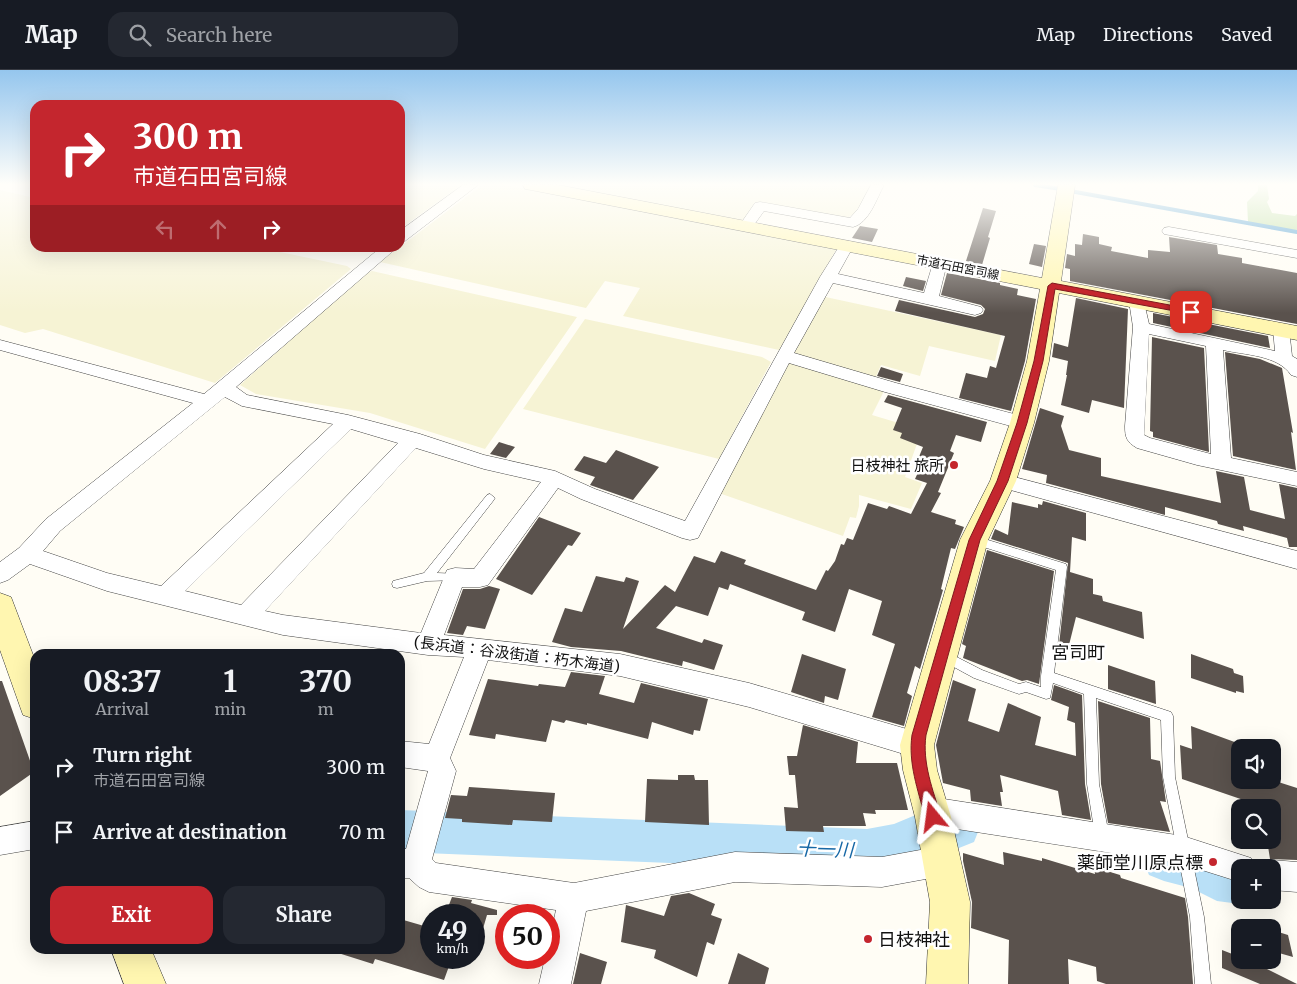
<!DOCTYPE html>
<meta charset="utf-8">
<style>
body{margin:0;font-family:Merriweather,"Noto Sans JP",serif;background:#242831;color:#f1f3f6;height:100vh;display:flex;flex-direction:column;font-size:19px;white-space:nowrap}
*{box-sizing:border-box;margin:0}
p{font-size:16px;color:#9ea1a6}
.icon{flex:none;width:28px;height:28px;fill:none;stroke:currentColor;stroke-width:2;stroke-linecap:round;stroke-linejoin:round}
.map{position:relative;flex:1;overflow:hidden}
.details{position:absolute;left:30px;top:579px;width:375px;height:305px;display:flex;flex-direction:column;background:#171b24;border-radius:15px;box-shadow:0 5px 20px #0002}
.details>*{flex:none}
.banner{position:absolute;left:30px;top:30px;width:375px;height:152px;border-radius:15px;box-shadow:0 5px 20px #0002;background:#c4262e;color:#fff;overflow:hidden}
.tools{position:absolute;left:1231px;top:669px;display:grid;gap:10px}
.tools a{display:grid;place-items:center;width:50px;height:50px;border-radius:10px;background:#171b24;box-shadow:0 5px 20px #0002;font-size:25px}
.speed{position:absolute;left:420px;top:834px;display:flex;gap:10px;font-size:25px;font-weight:700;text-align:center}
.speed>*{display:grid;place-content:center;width:65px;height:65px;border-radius:50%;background:#171b24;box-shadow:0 5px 20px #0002;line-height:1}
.speed small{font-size:12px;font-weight:400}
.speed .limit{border:8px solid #d22;background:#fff;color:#111}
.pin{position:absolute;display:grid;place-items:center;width:42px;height:42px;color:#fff;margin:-21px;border-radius:10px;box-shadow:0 2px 8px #0006}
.me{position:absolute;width:55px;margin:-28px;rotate:344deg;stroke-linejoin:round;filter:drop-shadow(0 0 4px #0008)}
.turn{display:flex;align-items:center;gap:18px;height:105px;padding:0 20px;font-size:22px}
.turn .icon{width:65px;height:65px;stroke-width:2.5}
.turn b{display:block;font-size:35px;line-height:42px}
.lanes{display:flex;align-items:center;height:48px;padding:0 20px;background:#0003;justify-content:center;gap:25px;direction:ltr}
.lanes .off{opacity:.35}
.eta{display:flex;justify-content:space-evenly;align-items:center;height:85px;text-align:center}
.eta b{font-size:30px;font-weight:700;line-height:35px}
.action{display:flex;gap:10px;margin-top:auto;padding:10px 20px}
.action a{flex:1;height:58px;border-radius:15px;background:#c4262e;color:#fff;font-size:20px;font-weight:700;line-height:58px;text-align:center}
.action a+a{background:#242831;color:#f1f3f6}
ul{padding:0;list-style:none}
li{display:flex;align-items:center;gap:15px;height:65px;padding:0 20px}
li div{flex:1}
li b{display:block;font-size:19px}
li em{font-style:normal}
header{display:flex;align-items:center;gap:30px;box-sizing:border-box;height:70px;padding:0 25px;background:#171b24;border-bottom:1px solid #363941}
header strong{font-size:24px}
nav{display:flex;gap:28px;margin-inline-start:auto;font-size:18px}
.search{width:350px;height:45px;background:#242831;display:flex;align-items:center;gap:12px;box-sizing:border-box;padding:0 18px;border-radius:15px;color:#9ea1a6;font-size:19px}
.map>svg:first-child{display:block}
.farmland{fill:#f6f3d4}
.forest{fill:#b9dc9c}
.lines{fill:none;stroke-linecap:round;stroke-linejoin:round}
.stream{stroke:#3f96cf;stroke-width:4}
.river{fill:#b9e0f7;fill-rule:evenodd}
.building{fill:#5a524d}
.lane-casing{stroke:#444;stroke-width:1}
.street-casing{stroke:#444;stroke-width:1}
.secondary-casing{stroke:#333;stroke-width:1}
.lane{fill:#fff;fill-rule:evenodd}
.street{fill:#fff;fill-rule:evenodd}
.secondary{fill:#fff6b0;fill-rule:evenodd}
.route{fill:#c4262e;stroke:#7f191e}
.poi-dot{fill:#c4262e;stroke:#fff;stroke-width:2}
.labels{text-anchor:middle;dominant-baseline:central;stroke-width:5;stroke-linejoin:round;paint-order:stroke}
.far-street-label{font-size:12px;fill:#111;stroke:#fff}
.poi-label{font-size:15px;fill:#111;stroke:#fff;text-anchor:end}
.street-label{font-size:15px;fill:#111;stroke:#fff}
.quarter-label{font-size:18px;fill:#111;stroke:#fff}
.near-poi-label{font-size:18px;fill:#111;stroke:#fff;text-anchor:end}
.near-water-label{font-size:19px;font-style:italic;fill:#1768a6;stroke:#fff}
</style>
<header>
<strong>Map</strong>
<div class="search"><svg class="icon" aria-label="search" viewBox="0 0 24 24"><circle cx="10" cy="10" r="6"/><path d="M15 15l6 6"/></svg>Search here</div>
<nav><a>Map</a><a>Directions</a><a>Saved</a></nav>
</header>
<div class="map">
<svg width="1297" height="914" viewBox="0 0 1297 914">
<rect width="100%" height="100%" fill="#fffdf5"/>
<path class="farmland" d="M400,115H461L400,159Z
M482,115H506L832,177L836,180L779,280L623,246L640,218L605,211L586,238L380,192Z
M552,115H872L859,141L845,149L756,133L745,150L739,152Z
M0,120L35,128V178H261L347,196L351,199L215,313L43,259L25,263L0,255Z
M372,201L577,247L485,379L370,343L256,324L240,315L366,203Z
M821,226L1001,265L995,291L929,276L920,306L881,295L874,311L790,283Z
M585,249L762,287L771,292L719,389L523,339Z
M784,291L885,319L872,345L922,360L905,407L922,413L911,439L859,425V436L856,448L850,447L843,466L716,422Z"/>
<path class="forest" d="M1258,115H1267L1269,129L1267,132L1272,143L1295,146L1297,144V161L1248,152L1247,132L1258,121Z"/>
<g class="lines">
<path class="stream" d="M1035,115L1061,119
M1070,121L1297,162"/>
<path class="river" d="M944,736H959L974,742L980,757L974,772L959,778L937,779L894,796L867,801L400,782V740L867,759L894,754L930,739Z
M1164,769L1200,776L1224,788L1240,790L1255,797L1240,798V830H1249L1240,834L1217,831L1191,818L1164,811L1149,805L1143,790L1149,775Z"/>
</g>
<path class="building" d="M983,138L996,141L988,167L990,168L982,195L966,191Z
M860,156L878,159L872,172L852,168Z
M1083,164L1099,167V174L1112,177L1111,181L1148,188V180L1170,182L1169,167L1217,175L1218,184L1242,188V193L1297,203V254L1070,211V199L1065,198L1067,184L1075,186V174L1082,175Z
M1034,174L1046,176L1042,197L1029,194Z
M947,203L1000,213V215L1018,219L1017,225L1036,229L1025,291L1011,341L959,328L966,303L987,308L990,296L996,298L1005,266L895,241L899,230L975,247L983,244L985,239L981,235L941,225Z
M906,207L926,211L923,221L903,216Z
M1076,228L1128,239L1124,338L1092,330L1089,343L1061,335L1067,305H1066L1068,291L1052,287L1054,273L1068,277Z
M1153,243L1268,266L1270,278L1153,253Z
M1152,267L1204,278L1209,382L1153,367V362L1150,361Z
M1225,282L1260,289L1282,298L1293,363L1291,362L1296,400L1233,386Z
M881,297L903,304L900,312L877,306Z
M888,325L987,352L981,372L956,365L950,381L954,383L938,422L941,423L931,442L956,450L955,454L964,457L955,479L951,478L941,519L943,520L920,599L915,596L907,623L912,626L904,656L872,647L895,574L872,565L882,531L849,519L835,562L802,550L805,542L730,514L728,520L719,517L708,546L676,536L656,558L702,573L704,569L723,575L714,600L683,591L682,596L621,581L571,577L552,572L565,538L582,542L596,506L624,512L626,507L639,511L623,559L665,515L675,522L694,486L715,493L721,481L746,490L744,494L816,520L826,500L828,501L835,491L841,474L844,475L847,468L853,470L868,433L887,439L889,436L911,444L927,413L915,409L921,396L916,394L923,377L900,368L902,363L893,360L902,338L884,332Z
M1040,338L1064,346L1061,356L1069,380L1101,388V406L1221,433L1216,401L1244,407L1250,440L1285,449L1279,414L1297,418V477H1289L1287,468L1243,456L1244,461L1218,454L1217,451L1165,437V445L1046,413L1047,405L1022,399Z
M499,372L515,377L506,388L490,384Z
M616,380L659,397L633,430L590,415L595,407L574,400L584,386L606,393Z
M1043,431L1086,443V471L1072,467L1070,502L1093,509V524L1102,526L1103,531L1142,542L1144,569L1076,547L1068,579L1059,575L1068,493L991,469L995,459L1008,465L1012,432L1038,438V434L1042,435Z
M539,447L581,463L572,476L568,475L532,525L496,509Z
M987,480L1054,501L1039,614L1027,610L1022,611L963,588L966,576L962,574Z
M489,516L500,519L485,559L467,556L463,565L447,563L463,519H480Z
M802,584L846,599L838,630L825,626L824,633L791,622Z
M1191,584L1233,599L1234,603L1243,606L1244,623L1236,621V623L1191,608Z
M1108,595L1155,611L1156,634L1108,619Z
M571,602L605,606L599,624L634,633L641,613L708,629L700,661L694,660L693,665L652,652L648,669L587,653V655L566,650L564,653L552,650L546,672L496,664L495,669L469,665L488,609L538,616L539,614L565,617Z
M953,610L976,619L968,651L999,662L1008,633L1041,647L1035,675L1076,686L1075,653L1067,650L1069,637L1051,630L1054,615L1082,625L1085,714L1091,750L1062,745L1058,721L1000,705L1003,722H1000L1002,736L971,731L970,720L943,713L936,675Z
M0,611H2L34,702L0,726Z
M1098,631L1150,648L1151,689L1160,691L1166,732L1160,731L1170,762L1108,753L1101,714Z
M803,655L858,672L856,693H897L908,740H875L876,744L863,743L866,756H823L824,762L786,761L784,737L798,738L795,705H789L787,686H797Z
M1191,656L1240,674V710H1272L1297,718V790L1270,789L1267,770H1272V738H1267L1182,709L1180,675L1192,679Z
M678,705H694L695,710H708L709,755L645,752L647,709L678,710Z
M469,717L555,723L552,752L513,750L512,755L462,752V749L445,748L451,725L467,726Z
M1003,782L1042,791V788L1095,804L1094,797L1120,805L1121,808L1185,828L1188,847L1193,914H1106L1097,911L1096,897L1068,889L1069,914H1008L1009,870L971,858L972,832L963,791V783L1004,795Z
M689,823L715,834L711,845L722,849L714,875L707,872L697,907L654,888L656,880L621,872L626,835L664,846L671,826Z
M452,827L472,830L471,833L497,840V845H487L477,879L474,878V845H445Z
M400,849L431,858V888H452L444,910L375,889L373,894L335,882V879H400Z
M1272,860L1288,865L1293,887L1272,881Z
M1222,880L1240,887V890H1249L1297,914H1260L1222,898Z
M580,883L607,892L601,914H573Z
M738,883L769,898L765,914H728Z"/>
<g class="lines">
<defs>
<path id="lane" d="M490,424L495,428L493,431L437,503L459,504L460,507L459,510L427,511L397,518L393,517L392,514L393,511L424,503L487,425Z
M975,466L1066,494L1067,497L1054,603L1171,642L1173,646L1175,707L1204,847L1211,914H1195L1190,847L1163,707L1161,650L1096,628L1099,714L1109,765L1107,770L1102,772L1097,770L1095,765L1087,714L1084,624L1053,613L1050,628L1046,629L1026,622L1019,624L974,608L941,590L939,586L941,582L945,581L982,600L1019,614L1026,612L1041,617V606L1056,500L971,473L970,470L971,467Z"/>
<path id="street" d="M463,115H478L405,171L400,172V161Z
M871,115H884C877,128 869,153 853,157L764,141L751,159H741L739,156L755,133L760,132L850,148L858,139Z
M1169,157L1297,180V188L1164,164L1162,161L1164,158Z
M847,171L852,172L854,175L838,204L924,223L933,193L935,190H945L947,193L939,226L981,237L983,240L981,243L975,245L833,213L794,283L896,313L1029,348L1031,353L1029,358L1022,359L885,322L789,293L698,468L690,470L682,468L581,429L558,418L488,515L480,517H462L444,565L620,584L749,613L917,662L926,666L930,675L926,684L917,688L749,637L620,606L488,590L450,688L456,701L432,789L436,793L574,813L735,782L882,787L942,776L952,781L957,791L952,801L942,806L882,817L735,812L586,841L571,914H539L545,888H549V872L556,840L429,822L419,817L409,808H400V778L406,779L428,701L400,697V671L429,674L464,587L428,585L283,565L107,521L30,494L8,510L0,513V492L19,478L46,449L193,333L0,280V270L204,324L380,178H395L393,181L236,317L247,325L348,345L420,364L484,385L555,401L595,419L685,451L820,207L842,172ZM225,327L242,336L333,354L161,516L107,503L43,481L60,461ZM351,359L398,373L241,535L185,521ZM416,378L484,399L541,412L474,499L455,498L447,500L421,563L283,545L265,541Z
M1137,226L1143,228L1149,254L1275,281L1273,259L1275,255H1287L1289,259L1292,286L1297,289V307L1291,305C1278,285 1245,285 1223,280L1231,388L1297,402V416L1197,395L1137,378C1127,372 1125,368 1125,356L1133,257L1129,231L1131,228ZM1149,264L1206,276L1211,384L1150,368L1144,365Z
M1003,404L1297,481V499L996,416L993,411L996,406Z
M931,727L1183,766L1251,788L1255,798H1240V812L1183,794L931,755L921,751L917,741L921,731Z
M35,751V779L0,785V757Z
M1272,790L1297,792V822L1272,820V798H1260L1262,795Z"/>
<path id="secondary" d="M523,115H558L1042,208L1058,115H1075L1061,211L1297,256V270L1059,223L1049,291L1034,353L1016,411L988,470L934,675L937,700L951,747L970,832L968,914H926L930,832L915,747L903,700L900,675L960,470L990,411L1010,353L1027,291L1040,219L531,120L525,119Z
M0,523L11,527L35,590V649L23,645L0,580Z
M111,879H151L166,914H124Z"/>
</defs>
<use href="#lane" class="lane-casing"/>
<use href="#street" class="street-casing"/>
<use href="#secondary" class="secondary-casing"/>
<use href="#lane" class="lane"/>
<use href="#street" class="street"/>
<use href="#secondary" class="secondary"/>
</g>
<linearGradient id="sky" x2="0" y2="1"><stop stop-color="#95c6ee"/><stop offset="0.47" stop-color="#fffefa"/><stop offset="1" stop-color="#fffefa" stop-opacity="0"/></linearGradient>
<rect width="1297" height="243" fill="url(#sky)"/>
<path class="route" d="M1052,213L1191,239L1195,242L1191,244L1055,219L1043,291L1027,353L1008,411L980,470L926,665C922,693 933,720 941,747L938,752L933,754L928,752L925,747C918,720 908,693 912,665L969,470L997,411L1017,353L1034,291L1048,216Z"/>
<g class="poi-dot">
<circle cx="954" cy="395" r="5"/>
<circle cx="1213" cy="792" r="5"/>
<circle cx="868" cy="869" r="5"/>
</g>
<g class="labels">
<g class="far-street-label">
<text transform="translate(958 197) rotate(11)">市道石田宮司線</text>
</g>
<g class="poi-label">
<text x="944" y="395">日枝神社 旅所</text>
</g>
<g class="street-label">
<text transform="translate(517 584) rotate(7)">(長浜道：谷汲街道：朽木海道)</text>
</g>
<g class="quarter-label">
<text x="1078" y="582">宮司町</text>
</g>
<g class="near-poi-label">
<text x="1203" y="792">薬師堂川原点標</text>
<text x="878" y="869" text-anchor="start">日枝神社</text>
</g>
<g class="near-water-label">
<text transform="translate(825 779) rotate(2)">十一川</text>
</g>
</g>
</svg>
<div class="tools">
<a><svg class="icon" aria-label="sound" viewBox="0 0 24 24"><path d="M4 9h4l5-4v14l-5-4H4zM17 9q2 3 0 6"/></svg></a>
<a><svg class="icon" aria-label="search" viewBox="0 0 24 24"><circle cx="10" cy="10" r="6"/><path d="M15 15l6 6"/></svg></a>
<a>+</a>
<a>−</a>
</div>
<div class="speed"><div>49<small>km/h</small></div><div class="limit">50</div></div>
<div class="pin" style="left:1191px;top:242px;background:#d93025"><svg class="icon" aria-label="arrive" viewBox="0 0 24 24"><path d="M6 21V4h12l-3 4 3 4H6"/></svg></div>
<svg class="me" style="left:933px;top:747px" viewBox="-20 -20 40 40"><path d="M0-17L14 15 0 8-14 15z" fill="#c4262e" stroke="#fff" stroke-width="4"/></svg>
<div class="banner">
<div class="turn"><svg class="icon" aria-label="right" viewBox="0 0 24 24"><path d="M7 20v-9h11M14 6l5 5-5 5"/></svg><div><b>300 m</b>市道石田宮司線</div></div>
<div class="lanes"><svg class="icon off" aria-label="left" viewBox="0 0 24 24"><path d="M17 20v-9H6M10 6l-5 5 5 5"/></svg><svg class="icon off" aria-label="ahead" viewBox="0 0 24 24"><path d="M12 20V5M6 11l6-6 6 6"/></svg><svg class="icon" aria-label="right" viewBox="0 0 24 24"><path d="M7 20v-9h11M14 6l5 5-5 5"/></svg></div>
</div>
<section class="details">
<div class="eta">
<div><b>08:37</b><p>Arrival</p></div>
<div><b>1</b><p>min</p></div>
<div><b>370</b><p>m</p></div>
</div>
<ul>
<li><svg class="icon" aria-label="right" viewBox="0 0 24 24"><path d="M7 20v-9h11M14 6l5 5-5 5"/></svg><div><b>Turn right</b><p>市道石田宮司線</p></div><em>300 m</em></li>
<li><svg class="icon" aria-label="arrive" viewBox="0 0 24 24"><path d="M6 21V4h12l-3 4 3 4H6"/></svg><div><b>Arrive at destination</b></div><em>70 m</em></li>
</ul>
<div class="action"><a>Exit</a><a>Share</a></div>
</section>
</div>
